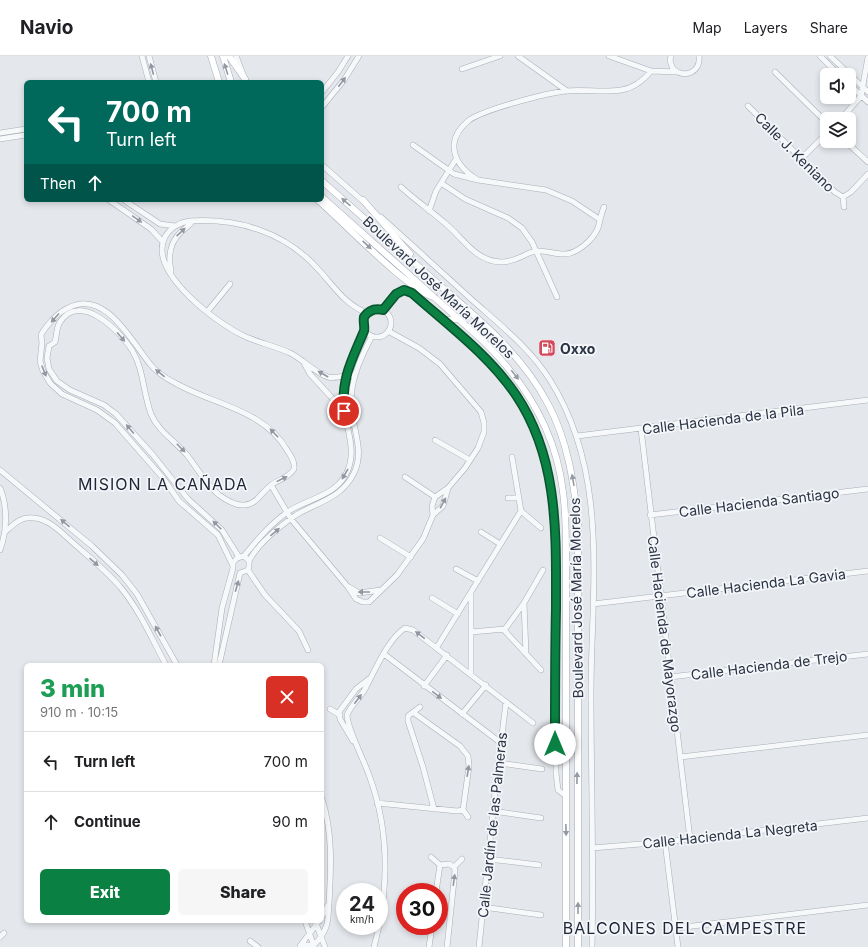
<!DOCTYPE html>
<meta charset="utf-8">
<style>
body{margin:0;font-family:Inter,sans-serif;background:#f6f6f6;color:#202124;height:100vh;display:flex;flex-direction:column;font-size:15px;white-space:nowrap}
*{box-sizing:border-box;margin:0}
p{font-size:13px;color:#757577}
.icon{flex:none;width:22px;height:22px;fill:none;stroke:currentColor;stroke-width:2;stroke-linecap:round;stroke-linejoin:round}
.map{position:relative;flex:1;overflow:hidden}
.side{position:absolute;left:24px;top:607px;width:300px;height:260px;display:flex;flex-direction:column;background:#fff;border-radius:6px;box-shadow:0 2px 6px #0003}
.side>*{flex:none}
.guide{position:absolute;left:24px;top:24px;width:300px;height:122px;border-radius:6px;box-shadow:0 2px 6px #0003;background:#00695c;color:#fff;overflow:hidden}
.buttons{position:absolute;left:820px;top:12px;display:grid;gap:8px}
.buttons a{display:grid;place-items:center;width:36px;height:36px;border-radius:6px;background:#fff;box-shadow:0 2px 6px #0003;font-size:20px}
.speed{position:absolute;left:336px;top:827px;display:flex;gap:8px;font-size:20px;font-weight:700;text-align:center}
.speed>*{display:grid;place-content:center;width:52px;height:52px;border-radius:50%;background:#fff;box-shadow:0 2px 6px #0003;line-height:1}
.speed small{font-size:10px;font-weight:400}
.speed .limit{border:6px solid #d22;background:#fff;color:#111}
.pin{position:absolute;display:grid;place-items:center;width:34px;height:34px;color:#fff;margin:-17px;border:2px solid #fff;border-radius:50%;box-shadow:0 1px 4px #0007}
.me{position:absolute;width:44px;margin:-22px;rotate:0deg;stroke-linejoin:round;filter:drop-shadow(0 0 3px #0008)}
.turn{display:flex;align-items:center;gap:14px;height:84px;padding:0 16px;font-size:18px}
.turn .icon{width:52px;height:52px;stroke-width:2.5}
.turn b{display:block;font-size:28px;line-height:34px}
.then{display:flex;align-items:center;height:38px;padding:0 16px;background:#0003;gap:8px;font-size:15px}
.round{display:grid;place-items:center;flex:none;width:42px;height:42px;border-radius:6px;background:#f6f6f6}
.headline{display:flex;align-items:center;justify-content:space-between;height:68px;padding:0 16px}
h1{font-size:24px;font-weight:800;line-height:30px;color:#1e9e55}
.primary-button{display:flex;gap:8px;margin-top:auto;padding:8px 16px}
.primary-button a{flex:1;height:46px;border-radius:6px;background:#0b8043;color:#fff;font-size:16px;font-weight:800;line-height:46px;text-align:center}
.primary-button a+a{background:#f6f6f6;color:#202124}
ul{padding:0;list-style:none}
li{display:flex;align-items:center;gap:12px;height:60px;padding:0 16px;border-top:1px solid #e0e0e0}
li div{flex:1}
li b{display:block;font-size:15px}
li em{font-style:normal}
header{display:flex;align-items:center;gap:24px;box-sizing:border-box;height:56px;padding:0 20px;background:#fff;border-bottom:1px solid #e0e0e0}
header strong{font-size:19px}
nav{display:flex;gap:22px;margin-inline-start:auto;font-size:14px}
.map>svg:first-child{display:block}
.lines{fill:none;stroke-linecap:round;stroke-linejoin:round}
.minor-casing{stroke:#a9aeb7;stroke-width:6}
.major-casing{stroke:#a3abb8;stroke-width:7}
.minor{stroke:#f7f8fa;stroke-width:5}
.major{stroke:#fff;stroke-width:6}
.oneway{fill:#9196a0}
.oneway2{fill:#959aa2}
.route-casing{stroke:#07532c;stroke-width:10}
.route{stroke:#0b8043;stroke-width:7}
.labels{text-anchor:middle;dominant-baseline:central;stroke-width:3.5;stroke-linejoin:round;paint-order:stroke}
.street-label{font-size:14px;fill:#2b3445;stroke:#f4f6f9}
.poi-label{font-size:14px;font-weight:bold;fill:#2b3445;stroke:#f4f6f9;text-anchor:start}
.quarter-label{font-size:16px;letter-spacing:1px;fill:#1d2536;stroke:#f4f6f9}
</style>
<header>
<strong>Navio</strong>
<nav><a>Map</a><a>Layers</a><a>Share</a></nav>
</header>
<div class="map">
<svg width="868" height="891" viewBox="0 0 868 891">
<rect width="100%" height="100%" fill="#e4e7ec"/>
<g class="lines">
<defs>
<path id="minor" d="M142,0L149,26
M149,0L156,26
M236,0L246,26
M518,0L567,35
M609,0L651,15L677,16
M671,0L670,5L673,13C685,23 701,16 699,0
M820,0L839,19
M830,0L868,36
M462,13L500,0
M775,16L827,67
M849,28L868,46
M322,36L338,16L348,0
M748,50L835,136L843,141
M322,51L344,24L359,0
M841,63L861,40L868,1
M0,77L26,73
M0,83L26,79
M845,85L868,106
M413,89L454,118L478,124L546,134L572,145L599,163
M801,103L827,77
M322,109L364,146
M478,124C465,116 453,104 454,88C455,79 461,71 468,65C481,54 547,37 566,35C584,33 603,37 621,34C634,32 643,25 651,15
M441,127L465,143L508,162L522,172L532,186L557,241
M401,131C415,144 431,155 446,168C464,183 475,205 501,206C518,206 524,197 536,195C544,194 555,198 563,198C576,199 593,184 598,172C600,165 601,158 604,151
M843,141L851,136L868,118
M843,141L844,151
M109,144L151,173L163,186
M124,144L160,168L175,170
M429,155L436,135L456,103
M381,161C411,188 441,216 471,243C499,268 530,292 550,324C610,419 591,533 591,638C591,723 594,807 592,891
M171,215C168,201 170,186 181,176C185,172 189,170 193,165
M363 267a14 14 0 1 1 28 0a14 14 0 1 1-28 0Z
M383,254L396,238L406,234L412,237C497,312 544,346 555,466L556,717L558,734L566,740
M207,256L230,228
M49,290L55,286C57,279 56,272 60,266C80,235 120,275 132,294C144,314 143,337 151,358C158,375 175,385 187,399C197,412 206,428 219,439C226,444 235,450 244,449C256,449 261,437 270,430C278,423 288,423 294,413C295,406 291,400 287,394C264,354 215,349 177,328C167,323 157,317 150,308C132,286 105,232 68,252C58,256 45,271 41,279L42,287L40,305L43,315L50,327L62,338L97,354L115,367L163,422L179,445L218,479L233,510
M49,290L47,302L49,313L57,325L70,334L104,349L116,358L153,399L188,443L222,474L239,501
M303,305L310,318L344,355
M355,318C347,319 336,323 328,321C318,319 301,302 290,297C275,290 259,287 244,280C218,268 147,216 165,181C170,172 180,166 190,165C238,162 285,176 318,213C334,230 344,248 367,257
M641,373L690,783
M577,380L868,344
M435,384L470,404
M512,401L521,455L541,472
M0,414L92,490L122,519L137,538L177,609
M405,421L435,441
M271,429L291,463L348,531L356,543L363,546H369L397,519L423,483L433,459L432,450L435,441L448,432L465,412L478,392L484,376V367L481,356L440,308L419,292L388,275
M0,432C8,451 7,475 0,494
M508,442H519
M433,459L443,450L448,432
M650,459L868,433
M5,476C14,468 21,460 34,462C49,463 62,477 72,486C89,501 107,515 121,532C140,555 152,583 166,609
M481,476L500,488
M380,482L411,501
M244,500C257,484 271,467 289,455C308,443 333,440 345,420C361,392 341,366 343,336C344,314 354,293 365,273
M456,513L478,525
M248,514L265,539L299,575L308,594
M240,517L248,514C250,510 248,507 250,503C260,486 280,470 296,459C318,446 342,442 354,417C366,393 350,368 351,343C352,320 362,299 372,280
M349,531L359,537L381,534
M432,542L458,558
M524,547L526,598
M593,548L868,515
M504,574L541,614
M471,576L505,573L524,547L543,514
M437,591L521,455
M384,598L501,687
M214,609L222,552L233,512V507L237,502L244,500L249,505
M219,609L240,517
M471,618V537
M670,621L868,598
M424,630L447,599
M420,651L408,660V665L423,711L434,753
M330,653L340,659
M414,657L460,690L468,700L469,710L463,754
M462,658L486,629
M353,685L340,663L339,656L356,633L369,623
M680,701L868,679
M499,707L542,713
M377,747L457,755L463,754
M463,754L468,761
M493,755L541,762
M665,786L678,891
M592,792L665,786L868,762
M431,801L440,809
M488,803L539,809
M440,809L449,808L454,811
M454,811L462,803
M436,836L440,809
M483,851L541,859
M322,860L328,849
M305,865L314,890
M315,865L325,891
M379,870C389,819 387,767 369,719C364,704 347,672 347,659C351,649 360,642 365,633C375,615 387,584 405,572L413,574L533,667
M676,872L868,849
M0,881L4,877
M250,885L258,891
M301,889H314C319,884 323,879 326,871C329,863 328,855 329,847C331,812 333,777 322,743
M300,890L319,865
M374,891L379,870
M429,891L432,870
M447,891L455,815L454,811
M479,891L495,736L506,646"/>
<path id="major" d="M211,0L219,26
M223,0L231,26
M229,0L245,23
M322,125C357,156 392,187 427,218C471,257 520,294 548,348C568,385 574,427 578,468V891
M322,141L481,283C524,324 556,375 563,436C566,457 566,478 566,500V891
M318,144C340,163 411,237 434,241
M363,144L410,198
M443,264L459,263"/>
</defs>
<use href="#minor" class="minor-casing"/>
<use href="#major" class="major-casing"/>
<use href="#minor" class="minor"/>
<use href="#major" class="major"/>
</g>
<defs><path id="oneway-solid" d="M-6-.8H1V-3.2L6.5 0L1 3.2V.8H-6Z"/></defs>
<g class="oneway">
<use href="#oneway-solid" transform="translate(152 13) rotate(-105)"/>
<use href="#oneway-solid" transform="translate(342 26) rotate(-53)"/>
<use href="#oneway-solid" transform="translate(137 163) rotate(35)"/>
<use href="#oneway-solid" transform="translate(181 176) rotate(-43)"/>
<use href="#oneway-solid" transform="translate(55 262) rotate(132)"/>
<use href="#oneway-solid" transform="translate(121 281) rotate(49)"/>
<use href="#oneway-solid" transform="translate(44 315) rotate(68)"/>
<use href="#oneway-solid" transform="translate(160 317) rotate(-141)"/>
<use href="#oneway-solid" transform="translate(323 318) rotate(-150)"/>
<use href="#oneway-solid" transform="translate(130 373) rotate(-130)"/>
<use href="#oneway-solid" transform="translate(274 377) rotate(-134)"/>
<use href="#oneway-solid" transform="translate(181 392) rotate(45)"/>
<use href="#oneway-solid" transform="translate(345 418) rotate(120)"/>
<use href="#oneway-solid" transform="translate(282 423) rotate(-26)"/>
<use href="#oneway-solid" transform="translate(443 447) rotate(-61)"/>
<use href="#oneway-solid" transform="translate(65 467) rotate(-140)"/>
<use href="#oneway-solid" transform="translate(217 469) rotate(-135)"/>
<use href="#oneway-solid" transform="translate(275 476) rotate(-40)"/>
<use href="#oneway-solid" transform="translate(94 506) rotate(41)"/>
<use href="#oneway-solid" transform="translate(237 530) rotate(-74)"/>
<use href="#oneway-solid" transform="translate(364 536) rotate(-180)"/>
<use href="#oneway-solid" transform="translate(158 575) rotate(-119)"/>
<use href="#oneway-solid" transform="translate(420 579) rotate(-143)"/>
<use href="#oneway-solid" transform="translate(437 639) rotate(37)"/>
<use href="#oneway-solid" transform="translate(358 643) rotate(-53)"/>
<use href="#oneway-solid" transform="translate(468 715) rotate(-81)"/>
<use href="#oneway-solid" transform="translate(454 824) rotate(-82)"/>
</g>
<g class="oneway2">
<use href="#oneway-solid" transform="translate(226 13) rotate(-108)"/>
<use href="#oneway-solid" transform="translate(346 146) rotate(-139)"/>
<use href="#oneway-solid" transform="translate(367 189) rotate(43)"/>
<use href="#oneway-solid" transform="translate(515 319) rotate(52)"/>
<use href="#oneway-solid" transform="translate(573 424) rotate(-100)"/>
<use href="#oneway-solid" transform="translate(577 722) rotate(-89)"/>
<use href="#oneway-solid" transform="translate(566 774) rotate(89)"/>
<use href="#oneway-solid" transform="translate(578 852) rotate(-90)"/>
</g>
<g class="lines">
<defs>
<path id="route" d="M344,355C341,322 352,304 364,275C365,271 363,266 364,261C369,254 375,252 383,254L396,238L404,234L412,237C448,269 489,299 516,339C559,403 556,478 556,552C555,597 555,643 555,688"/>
</defs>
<use href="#route" class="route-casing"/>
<use href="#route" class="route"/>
</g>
<defs>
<symbol id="fuel-square" viewBox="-11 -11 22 22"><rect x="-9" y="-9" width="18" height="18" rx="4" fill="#d1495b" stroke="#f4f6f9"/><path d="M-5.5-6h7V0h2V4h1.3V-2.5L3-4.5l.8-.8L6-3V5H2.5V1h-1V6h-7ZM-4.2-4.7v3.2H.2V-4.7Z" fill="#fff"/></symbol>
</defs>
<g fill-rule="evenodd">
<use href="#fuel-square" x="537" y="282" width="20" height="20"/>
</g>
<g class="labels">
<g class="street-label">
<text transform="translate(795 96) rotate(45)">Calle J. Keniano</text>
<text transform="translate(439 231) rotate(43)">Boulevard José María Morelos</text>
<text transform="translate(723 363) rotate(-7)">Calle Hacienda de la Pila</text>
<text transform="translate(759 446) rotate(-7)">Calle Hacienda Santiago</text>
<text transform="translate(766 527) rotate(-7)">Calle Hacienda La Gavia</text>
<text transform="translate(576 542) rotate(-91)">Boulevard José María Morelos</text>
<text transform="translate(665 578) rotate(83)">Calle Hacienda de Mayorazgo</text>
<text transform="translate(769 609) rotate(-7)">Calle Hacienda de Trejo</text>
<text transform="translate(492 769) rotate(-84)">Calle Jardín de las Palmeras</text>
<text transform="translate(730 778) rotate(-6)">Calle Hacienda La Negreta</text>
</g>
<g class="poi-label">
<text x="560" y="292">Oxxo</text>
</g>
<g class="quarter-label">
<text x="163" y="428">MISION LA CAÑADA</text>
<text x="685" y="872">BALCONES DEL CAMPESTRE</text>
</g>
</g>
</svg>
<div class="buttons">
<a><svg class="icon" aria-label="sound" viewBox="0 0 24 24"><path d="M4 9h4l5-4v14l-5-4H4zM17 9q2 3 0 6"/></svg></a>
<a><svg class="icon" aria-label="layers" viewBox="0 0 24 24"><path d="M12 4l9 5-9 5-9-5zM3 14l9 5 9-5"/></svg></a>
</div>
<div class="speed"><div>24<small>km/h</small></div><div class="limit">30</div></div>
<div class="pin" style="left:344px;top:355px;background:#d93025"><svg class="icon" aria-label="arrive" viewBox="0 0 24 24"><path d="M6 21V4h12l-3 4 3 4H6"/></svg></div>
<svg class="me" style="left:555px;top:688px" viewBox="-20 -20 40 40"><circle r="19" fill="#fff"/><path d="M0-13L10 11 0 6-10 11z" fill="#0b8043"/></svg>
<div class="guide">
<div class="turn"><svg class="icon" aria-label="left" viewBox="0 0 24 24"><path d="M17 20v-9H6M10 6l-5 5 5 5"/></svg><div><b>700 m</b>Turn left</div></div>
<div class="then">Then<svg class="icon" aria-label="ahead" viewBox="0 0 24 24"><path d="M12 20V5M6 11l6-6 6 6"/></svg></div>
</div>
<section class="side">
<div class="headline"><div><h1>3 min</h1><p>910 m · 10:15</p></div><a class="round" style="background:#d93025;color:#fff"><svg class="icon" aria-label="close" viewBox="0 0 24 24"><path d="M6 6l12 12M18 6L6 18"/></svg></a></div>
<ul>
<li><svg class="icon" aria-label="left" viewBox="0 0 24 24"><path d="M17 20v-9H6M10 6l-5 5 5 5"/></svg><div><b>Turn left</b></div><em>700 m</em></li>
<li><svg class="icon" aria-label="ahead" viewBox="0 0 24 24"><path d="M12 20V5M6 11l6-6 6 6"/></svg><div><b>Continue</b></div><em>90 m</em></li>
</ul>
<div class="primary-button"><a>Exit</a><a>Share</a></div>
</section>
</div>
